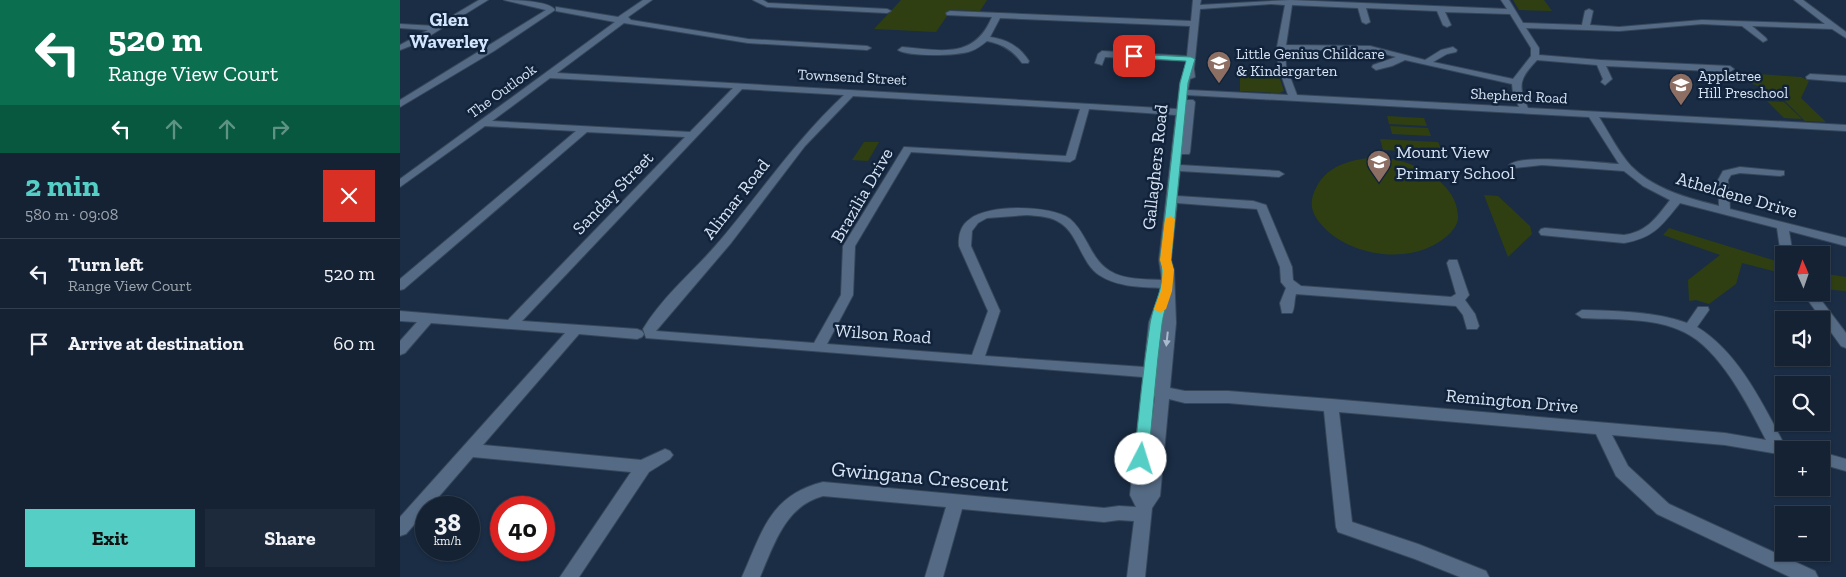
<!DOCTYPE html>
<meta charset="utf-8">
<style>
body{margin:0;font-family:"Zilla Slab",serif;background:#1d2a3c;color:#f1f3f6;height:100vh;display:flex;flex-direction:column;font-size:19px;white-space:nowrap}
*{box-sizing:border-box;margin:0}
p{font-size:16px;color:#9da4ac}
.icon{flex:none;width:28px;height:28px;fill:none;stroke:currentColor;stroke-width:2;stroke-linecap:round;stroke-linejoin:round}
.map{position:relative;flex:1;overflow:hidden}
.details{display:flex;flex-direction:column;background:#142234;width:400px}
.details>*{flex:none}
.hud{background:#0b6e4f;color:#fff;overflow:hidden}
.needle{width:32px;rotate:358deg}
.fabs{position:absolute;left:1375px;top:246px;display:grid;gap:10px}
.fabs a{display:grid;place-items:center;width:55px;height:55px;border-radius:0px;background:#142234;box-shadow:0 1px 4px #0004,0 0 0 1px #333f4f;font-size:25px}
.speed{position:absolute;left:15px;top:496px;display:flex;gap:10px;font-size:25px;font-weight:700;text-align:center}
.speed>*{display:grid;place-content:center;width:65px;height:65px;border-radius:50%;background:#142234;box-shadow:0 1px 4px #0004,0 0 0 1px #333f4f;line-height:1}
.speed small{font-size:12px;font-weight:400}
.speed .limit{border:8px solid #d22;background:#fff;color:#111}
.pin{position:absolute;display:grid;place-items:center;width:42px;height:42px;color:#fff;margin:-21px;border-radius:10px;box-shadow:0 2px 8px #0006}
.me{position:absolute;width:55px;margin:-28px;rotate:5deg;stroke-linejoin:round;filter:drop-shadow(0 0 4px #0008)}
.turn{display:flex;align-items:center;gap:18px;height:105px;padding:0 25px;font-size:22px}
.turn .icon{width:65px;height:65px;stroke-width:2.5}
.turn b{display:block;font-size:35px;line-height:42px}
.lanes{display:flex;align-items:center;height:48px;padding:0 25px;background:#0003;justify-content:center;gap:25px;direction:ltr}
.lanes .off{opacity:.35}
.round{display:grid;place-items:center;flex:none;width:52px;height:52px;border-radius:0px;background:#1d2a3c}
.summary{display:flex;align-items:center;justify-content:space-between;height:85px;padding:0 25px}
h1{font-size:30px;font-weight:700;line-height:38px;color:#55cec5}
.action{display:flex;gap:10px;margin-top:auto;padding:10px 25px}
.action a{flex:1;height:58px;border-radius:0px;background:#55cec5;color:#111;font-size:20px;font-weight:700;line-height:58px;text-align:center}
.action a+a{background:#1d2a3c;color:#f1f3f6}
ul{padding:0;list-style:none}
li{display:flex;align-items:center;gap:15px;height:70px;padding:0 25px;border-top:1px solid #333f4f}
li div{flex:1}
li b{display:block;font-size:19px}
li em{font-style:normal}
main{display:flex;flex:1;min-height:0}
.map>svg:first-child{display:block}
.green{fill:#2f3f12}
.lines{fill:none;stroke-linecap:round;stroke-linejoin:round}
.minor-casing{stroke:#37475a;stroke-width:2}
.minor{fill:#556b85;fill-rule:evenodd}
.oneway{fill:#aabacd}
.route{fill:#55cec5;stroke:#378680}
.slow{fill:#f59e0b}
.labels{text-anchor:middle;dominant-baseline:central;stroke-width:5;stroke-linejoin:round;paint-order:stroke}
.far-poi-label{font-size:15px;fill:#d8e4f4;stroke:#11233a;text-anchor:start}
.far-street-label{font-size:15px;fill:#d8e4f4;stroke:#11233a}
.poi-label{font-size:18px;fill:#d8e4f4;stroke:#11233a;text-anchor:start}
.street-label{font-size:18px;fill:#d8e4f4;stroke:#11233a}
.far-district-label{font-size:19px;font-weight:bold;fill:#d2e5fe;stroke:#11233a}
.near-street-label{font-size:21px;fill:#d8e4f4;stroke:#11233a}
</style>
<main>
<section class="details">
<div class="hud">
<div class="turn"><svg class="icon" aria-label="left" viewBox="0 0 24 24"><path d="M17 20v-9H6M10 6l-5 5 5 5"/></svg><div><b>520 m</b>Range View Court</div></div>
<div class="lanes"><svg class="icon" aria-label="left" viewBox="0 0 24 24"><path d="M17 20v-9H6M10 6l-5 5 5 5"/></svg><svg class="icon off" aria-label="ahead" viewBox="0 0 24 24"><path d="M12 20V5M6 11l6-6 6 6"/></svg><svg class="icon off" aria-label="ahead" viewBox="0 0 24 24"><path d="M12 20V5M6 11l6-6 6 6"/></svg><svg class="icon off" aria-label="right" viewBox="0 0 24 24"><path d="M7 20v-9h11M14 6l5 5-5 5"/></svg></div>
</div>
<div class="summary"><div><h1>2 min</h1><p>580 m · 09:08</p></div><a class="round" style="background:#d93025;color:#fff"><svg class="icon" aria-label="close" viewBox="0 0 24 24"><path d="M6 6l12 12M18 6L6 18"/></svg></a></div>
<ul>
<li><svg class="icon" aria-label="left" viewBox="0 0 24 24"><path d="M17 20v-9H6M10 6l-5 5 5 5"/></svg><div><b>Turn left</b><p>Range View Court</p></div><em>520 m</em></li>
<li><svg class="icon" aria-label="arrive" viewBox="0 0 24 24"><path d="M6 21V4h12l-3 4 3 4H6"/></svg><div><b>Arrive at destination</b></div><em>60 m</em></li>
</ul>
<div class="action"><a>Exit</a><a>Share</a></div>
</section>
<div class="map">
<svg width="1446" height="577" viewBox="0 0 1446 577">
<rect width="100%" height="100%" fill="#1a2d45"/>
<path class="green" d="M501,0H587L580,11L551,10L536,32L474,29Z
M1113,0H1144L1152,11L1119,10Z
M840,68L877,70L884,91L879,93L840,91Z
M1343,73L1401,77L1409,81L1401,98L1426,122L1405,121L1381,97L1334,75Z
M1367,101L1384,102L1402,119L1384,118Z
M987,116L1024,118L1027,126L989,124Z
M990,126L1028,128L1031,136L992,134Z
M980,139L1038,142L1043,153L983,150Z
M464,142H479L468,161L452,160Z
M975,157C1006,157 1057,179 1058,216C1059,227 1047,237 1039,242C1004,265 946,255 920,223C910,211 909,200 917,186C929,164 952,160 975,157Z
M1084,195L1098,196L1130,226L1132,234L1108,257Z
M1269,228L1376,261L1381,273L1342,263L1336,284L1309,304L1296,300L1289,301L1288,280L1320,255L1263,235Z
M1421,273L1446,277V291L1421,289Z"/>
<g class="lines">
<defs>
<path id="minor" d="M79,0H88L18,43L0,50V45L28,30L0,28V24L35,26Z
M104,0C115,0 150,1 155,10L94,51L0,107V100L146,10Z
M243,0H252L228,17L231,20L348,39L467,46L471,48L467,50L348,43L224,23L157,73L777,109L780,83L787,61L705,57L702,65L695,63L698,54L702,51L787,56L790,26L600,18L590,37C608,40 619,46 629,61L628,63H622C613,50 602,44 587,41C582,45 577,49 571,51C558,56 508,57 498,50L502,47C541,50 574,60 592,17L547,15L546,13L550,11L791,21L793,0H801L800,5L890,0L1107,9L1101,0H1109L1123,23L1182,25L1185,11L1189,9L1193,11L1190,25L1219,27L1302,20L1425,24L1394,0H1403L1446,32V38L1432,29L1352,26L1366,38L1367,40L1363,42L1342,26L1302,24L1219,31L1126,28L1139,48V55L1200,60L1330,66L1334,69L1330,72L1206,66L1212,79L1205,85L1201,82L1203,79L1197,65L1137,60C1120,78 1117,85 1128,108L1446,125V131L1199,117C1209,133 1219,153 1231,166C1255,190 1288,198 1319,206L1318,180L1323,171L1340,167L1384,171V175L1380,176L1340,173L1331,175L1328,180L1330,209L1446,238V246L1389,231L1393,255H1384V258L1381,255L1377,228L1280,203C1262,225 1254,238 1224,243L1141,235L1139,232L1141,229L1145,228L1224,235C1247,232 1257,217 1270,200L1243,186L1224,171L1142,165L1114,168L1109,165C1122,153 1199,163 1219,164L1189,117L787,95V100H793L795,102L790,152L789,154H781L780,165L879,171L884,174L879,177L780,171L777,196L853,201L866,205L892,267L893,280L901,286L1051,297L1056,294L1047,263L1049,260H1057L1069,295L1065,300L1075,314L1079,326L1077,329H1067L1063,315L1056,306L896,294C894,300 895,308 892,313H882L880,303L886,288L881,282L880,267L857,209L777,203L771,260L774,270L776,323L770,388L785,391H828L931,399L1325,433L1366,440C1348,405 1320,349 1284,332C1254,317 1214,320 1182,318L1176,314L1182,310C1217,311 1253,311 1287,323L1298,307H1308L1309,310L1297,327C1337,351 1362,402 1383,442L1396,446L1399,450H1384V455L1325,445L1212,435L1228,466L1269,504L1415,571L1418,577H1390L1257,514L1216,476L1196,434L939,412L952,522L1018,544L1086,571L1089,577H1060L1015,559L938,532L936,527L924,411L828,403H785L769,399L760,496L752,508L745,577H727L734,521L719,520L704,522L562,509L543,577H525L546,507L423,496C385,506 374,545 360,577H342C362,532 370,495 423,482L704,508L719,506L736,507L730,495L743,377L246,338L243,329C264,294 298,268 323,237C363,189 398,138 444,95L342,89L122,321L237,329L242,331L244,334L242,337L237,339L179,334L83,445L241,460L265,449L270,451L273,455L270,459L249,472L179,577H160L231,472L73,457L29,508H26V511L6,534L0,536V517L165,333L31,323L5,353L0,355V341L17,322L0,321V311L108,320L285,137L187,132L4,289L0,290V279L176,131L85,126L0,187V179L215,22L156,11V7L218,17ZM871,4L885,5L877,47L878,66L888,95L788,90L790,79L795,77L794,69L800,9ZM892,5L958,8L962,22L966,24L970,22L966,8L1037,11L1043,25L1047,27L1051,25L1045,12L1110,14L1131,48V56L1113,79L1033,62L1047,54L1056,52L1057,50L1053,47L1041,50L1025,60L970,46L886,45ZM885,50H970L996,57L973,65L972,67L976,70L992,66L1005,60L1112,84L1113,93L1119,107L897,95L886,66ZM150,78L333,88L290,132L92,121ZM453,96L680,109L666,156L504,147L443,246L441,295L414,343L256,331L331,243L405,146ZM689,109L776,115L759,260L762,280C744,279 725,280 710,271C690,259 687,233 670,219C651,205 589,204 570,219C561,225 558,235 559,246L588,311L572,355L427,344L453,295L455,246L511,152L670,162L675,159ZM627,215C637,216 648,216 657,221C678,231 680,262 699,275C717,287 741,287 762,288L749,322L744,367L585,356L600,311L571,246L572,231L578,223L587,218ZM754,396H755L749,447L750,441Z
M353,0H363L368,3L487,9L491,11L487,13L367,7Z
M1410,74L1446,76V82L1407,79L1406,77Z
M1402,292H1415L1446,333V348L1441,346Z
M1421,452L1446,459V471L1421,464Z"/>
</defs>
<use href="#minor" class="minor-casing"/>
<use href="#minor" class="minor"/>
</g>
<defs><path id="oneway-solid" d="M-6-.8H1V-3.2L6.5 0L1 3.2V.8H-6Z" transform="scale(1.25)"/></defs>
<use class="oneway" href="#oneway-solid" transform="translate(767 339) rotate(96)"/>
<path class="route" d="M731,54L791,57L795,59L788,83L771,260C778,285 765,300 762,324C756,368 753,414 748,459L746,463H736L734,459C739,414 743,368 750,324C754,300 767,285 760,260L780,83L786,61L734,58H731Z"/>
<path class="slow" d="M770,216L775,219L771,260L774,270L772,291L766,309L760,313L754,309L761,291L763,270L760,260L765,219Z"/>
<defs>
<symbol id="school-pin" viewBox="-11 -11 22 30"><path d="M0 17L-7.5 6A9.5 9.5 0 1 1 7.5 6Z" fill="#8d6e63" stroke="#11233a"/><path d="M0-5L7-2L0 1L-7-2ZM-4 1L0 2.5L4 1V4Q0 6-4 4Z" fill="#fff"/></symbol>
</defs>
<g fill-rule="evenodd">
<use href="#school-pin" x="805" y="49" width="28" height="38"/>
<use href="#school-pin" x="1267" y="71" width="28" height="38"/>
<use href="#school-pin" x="965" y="148" width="28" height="38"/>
</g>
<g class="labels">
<g class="far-poi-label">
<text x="836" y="54">Little Genius Childcare<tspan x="836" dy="17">&amp; Kindergarten</tspan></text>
<text x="1298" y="76">Appletree<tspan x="1298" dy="17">Hill Preschool</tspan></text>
</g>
<g class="far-street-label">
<text transform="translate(452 77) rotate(3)">Townsend Street</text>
<text transform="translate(102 91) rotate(-36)">The Outlook</text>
<text transform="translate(1119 96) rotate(3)">Shepherd Road</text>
</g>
<g class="poi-label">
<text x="996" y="152">Mount View<tspan x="996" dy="21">Primary School</tspan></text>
</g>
<g class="street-label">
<text transform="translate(755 167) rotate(-84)">Gallaghers Road</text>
<text transform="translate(213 193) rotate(-46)">Sanday Street</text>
<text transform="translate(462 195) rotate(-60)">Brazilia Drive</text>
<text transform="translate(1337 195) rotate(16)">Atheldene Drive</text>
<text transform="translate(336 199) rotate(-52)">Alimar Road</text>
<text transform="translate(483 334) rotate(4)">Wilson Road</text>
<text transform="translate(1112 401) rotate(5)">Remington Drive</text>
</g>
<g class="far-district-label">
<text x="49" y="19">Glen<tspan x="49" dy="22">Waverley</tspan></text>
</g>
<g class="near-street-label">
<text transform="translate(520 476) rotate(5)">Gwingana Crescent</text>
</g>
</g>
</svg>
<div class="fabs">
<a><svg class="needle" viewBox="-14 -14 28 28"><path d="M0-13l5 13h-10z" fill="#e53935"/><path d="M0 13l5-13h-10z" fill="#9da4ac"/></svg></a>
<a><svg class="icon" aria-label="sound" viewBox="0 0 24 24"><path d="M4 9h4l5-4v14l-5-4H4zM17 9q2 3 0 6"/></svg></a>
<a><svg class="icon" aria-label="search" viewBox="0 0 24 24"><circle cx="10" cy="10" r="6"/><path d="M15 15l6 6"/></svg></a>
<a>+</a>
<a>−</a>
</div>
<div class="speed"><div>38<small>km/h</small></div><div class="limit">40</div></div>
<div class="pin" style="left:734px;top:56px;background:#d93025"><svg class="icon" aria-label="arrive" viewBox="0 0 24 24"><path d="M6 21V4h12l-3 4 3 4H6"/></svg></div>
<svg class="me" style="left:741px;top:459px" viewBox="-20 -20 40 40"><circle r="19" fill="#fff"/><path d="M0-13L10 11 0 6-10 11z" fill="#55cec5"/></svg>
</div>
</main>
